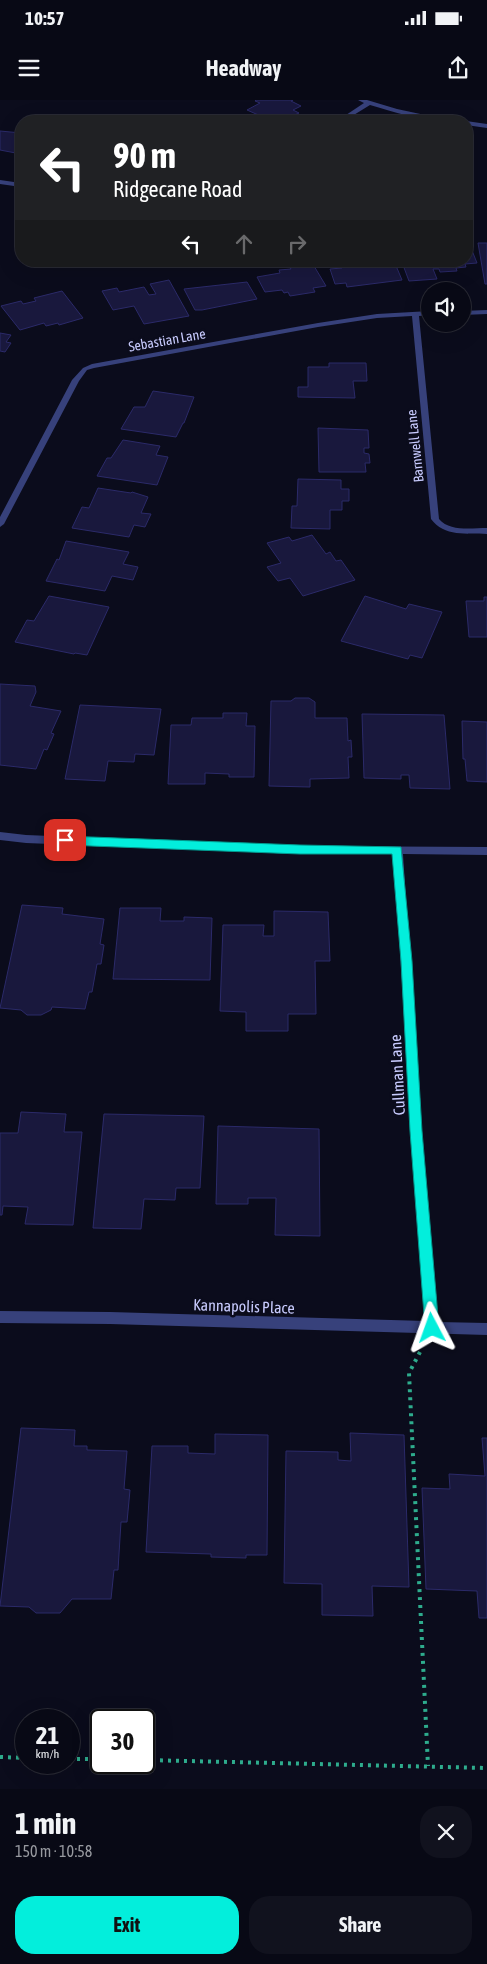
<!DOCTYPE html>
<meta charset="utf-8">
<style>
body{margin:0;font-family:"Asap Condensed",sans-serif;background:#11121e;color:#f1f3f6;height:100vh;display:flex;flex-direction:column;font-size:19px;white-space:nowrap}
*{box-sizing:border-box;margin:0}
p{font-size:16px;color:#989aa0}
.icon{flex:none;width:28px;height:28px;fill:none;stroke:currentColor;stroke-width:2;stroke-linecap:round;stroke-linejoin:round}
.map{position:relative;height:1689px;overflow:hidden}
.sheet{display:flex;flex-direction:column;background:#080915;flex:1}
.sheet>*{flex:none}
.banner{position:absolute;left:15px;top:15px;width:458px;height:152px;border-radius:20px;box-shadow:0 5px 20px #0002,0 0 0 1px #292a34;background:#202124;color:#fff;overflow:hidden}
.tools{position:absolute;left:421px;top:182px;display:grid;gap:10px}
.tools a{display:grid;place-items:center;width:50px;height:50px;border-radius:50%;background:#080915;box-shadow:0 5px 20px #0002,0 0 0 1px #292a34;font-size:25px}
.speed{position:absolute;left:15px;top:1609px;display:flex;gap:10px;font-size:25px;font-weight:700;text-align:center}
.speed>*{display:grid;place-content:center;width:65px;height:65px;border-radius:50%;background:#080915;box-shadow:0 5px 20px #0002,0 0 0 1px #292a34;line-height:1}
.speed small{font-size:12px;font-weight:400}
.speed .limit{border:2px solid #111;border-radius:8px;background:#fff;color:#111}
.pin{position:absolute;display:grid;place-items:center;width:42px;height:42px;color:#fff;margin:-21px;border-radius:10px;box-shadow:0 2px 8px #0006}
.me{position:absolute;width:55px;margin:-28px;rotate:356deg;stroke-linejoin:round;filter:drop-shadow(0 0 4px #0008)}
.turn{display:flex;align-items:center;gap:18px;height:105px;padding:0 15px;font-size:22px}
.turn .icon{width:65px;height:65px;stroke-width:2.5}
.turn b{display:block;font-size:35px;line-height:42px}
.lanes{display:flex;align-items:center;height:48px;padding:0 15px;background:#0003;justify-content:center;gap:25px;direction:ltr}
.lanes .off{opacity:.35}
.round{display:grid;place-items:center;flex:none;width:52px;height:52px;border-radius:20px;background:#11121e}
.overview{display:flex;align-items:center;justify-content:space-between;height:85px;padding:0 15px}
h1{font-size:30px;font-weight:700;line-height:38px}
.primary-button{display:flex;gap:10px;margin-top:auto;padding:10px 15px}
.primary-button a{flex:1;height:58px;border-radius:20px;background:#03eedc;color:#111;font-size:20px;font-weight:700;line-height:58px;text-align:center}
.primary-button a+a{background:#11121e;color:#f1f3f6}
.status{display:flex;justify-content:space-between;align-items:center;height:35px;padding:0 25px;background:#080915;direction:ltr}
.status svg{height:14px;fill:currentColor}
header{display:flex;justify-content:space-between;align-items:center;height:65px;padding:0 15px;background:#080915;font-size:22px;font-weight:700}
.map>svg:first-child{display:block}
.building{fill:#19183d;stroke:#2b2a69}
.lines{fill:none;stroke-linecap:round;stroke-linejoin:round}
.path{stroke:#2eac8d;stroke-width:4;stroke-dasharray:3 5;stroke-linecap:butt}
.minor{fill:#37417b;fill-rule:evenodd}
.route{fill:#03eedc;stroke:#029b8f}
.labels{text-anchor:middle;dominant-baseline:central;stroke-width:5;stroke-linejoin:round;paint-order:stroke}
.far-street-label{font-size:14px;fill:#c8cbfe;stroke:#0b0c1c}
.street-label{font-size:16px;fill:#c8cbfe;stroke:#0b0c1c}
</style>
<div class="status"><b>10:57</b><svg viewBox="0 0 49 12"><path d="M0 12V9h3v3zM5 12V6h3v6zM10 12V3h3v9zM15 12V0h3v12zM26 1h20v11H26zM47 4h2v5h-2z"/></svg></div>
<header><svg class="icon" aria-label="menu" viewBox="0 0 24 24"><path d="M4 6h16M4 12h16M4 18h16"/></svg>Headway<svg class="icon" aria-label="share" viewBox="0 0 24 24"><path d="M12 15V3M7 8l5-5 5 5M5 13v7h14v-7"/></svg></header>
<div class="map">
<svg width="487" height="1689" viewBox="0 0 487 1689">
<rect width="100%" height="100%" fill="#0b0c1c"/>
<path class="building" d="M256,0H293L291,1L301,6L293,10L299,13L282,21H272L247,10L260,3L255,1Z
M0,31L21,33V54L0,50Z
M466,143H469L477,163L465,164L466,167L456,168L457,171L440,172L439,169H433L437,179L409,181L403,165L415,164L414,161H466Z
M478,143H487V184H485Z
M304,161H311L326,186L313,188L315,192L290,196L288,192L284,193L282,190L265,192L257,177L280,173L279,170L291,169L288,164Z
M339,161H394L402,180L347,187L346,183L335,184L330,169L342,168Z
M169,180L189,216L144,224L134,206L113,210L102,191L117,188L119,192L144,187L149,195L156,194L150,184Z
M247,182L257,199L202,210H195L184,189Z
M62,191L83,218L59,225L58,223L46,226L44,223L20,230L1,206L21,201L23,204L36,201L34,198Z
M0,233L11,235L6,242L11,243L5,252L0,251Z
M329,263H366L367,281H353L355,298L298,297V287H308V267H329Z
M153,291L194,297L184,323H183L176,337L121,329L134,307H145Z
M318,328L368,330L369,348H364V353L369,354L370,363H365L366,372H319Z
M123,340L160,346L156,355L168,357L157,385L97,376L107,358H111Z
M298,379L341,380V389H349V401H342V410H330V429L291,428L292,406H297Z
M98,388L131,393L132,392L148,397L141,413L151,414L145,427L134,425L129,437L72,428L82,407L89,408Z
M312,435L326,454L330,452L336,461L341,460L355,480L303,496L290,478L278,481L267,467L281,463L267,443L289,437L292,441Z
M66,441L129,452L123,464L138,467L133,480L112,476L105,491L46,481L57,459L59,460Z
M49,496L109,507L87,555L75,553L74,554L15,542L27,520L34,521Z
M365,496L406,509L409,504L442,512L422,558L410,555L408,559L341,541Z
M484,497H487V537H469L466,501H484Z
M0,584L35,586L36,592L30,606L61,611L51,633L54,634L47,650L44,649L36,669L0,665Z
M295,598H309L315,602V618H347L348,641L351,640L352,657H348L349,678L310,679V687L269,686L271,601H291Z
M80,605L161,609L154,655L135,654L134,662L108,661L105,681L65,679Z
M223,613H247L246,626H255L254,677H229V674L205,673V684H168L171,625H191L192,618H223Z
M362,614L444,615L450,689L410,688L409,675H401V679L364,678Z
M462,621L487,622V682L467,681L465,659H463Z
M22,805L63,808L62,814L104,819L100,844L104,845L101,864H97L92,892H89L85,909L52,907L51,910L41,915H27L21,910L0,908Z
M120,808H161L160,821H184V817L212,818L210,880L113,879Z
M274,811L328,812L330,861H315L316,914H288V931H246V912L220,911L223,825H264L263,836H274Z
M21,1012L66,1014L64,1032H82L73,1125L25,1124L28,1107L3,1106L2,1115H0V1033H18Z
M104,1014L204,1016L200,1088H176L175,1100L144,1099L141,1129L93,1128Z
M218,1026L319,1029L320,1136L275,1135L276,1098H248V1104H216Z
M21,1328L75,1330L74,1346H87V1350L127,1351L124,1389L130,1390L127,1422H121L118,1470H114L111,1499H72L60,1513H36L29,1507L0,1506Z
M350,1333L404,1335L409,1487L372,1486L373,1516L322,1515V1484L284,1483L286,1351L338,1352V1360L351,1361Z
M215,1334L268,1335L267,1455H246V1458L211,1457V1454L146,1452L152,1346H188V1353L215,1354Z
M482,1338H487V1518H479L477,1491L426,1489L422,1388L450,1389L449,1374L485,1376Z"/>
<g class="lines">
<path class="path" d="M420,1252L409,1273L428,1666
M0,1657L26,1658
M69,1659H101
M144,1660L487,1668"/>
<path class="minor" d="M358,0H367L397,9L453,21C427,23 394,12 370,5L344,21H337L364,3Z
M466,21L487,24V28L466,25Z
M0,80L21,83V87L0,84Z
M487,210V214L462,215V211Z
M430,211V215L419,216L439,419C450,432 472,428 487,428V434C467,433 444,437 431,419L412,216L377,218L318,227L94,268L87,270L79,281L4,424L0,427V417L72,280L83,268L92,264L318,223L377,214Z
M0,732L26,735L299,746L487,747V755L403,754L421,1031L437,1222L487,1223V1235L110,1224L0,1223V1211L110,1212L425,1221L411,1031L394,754H299L26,743L0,740Z"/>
</g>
<path class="route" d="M65,736L300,745L401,747L412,861L422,1031L439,1228L437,1233L432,1235L427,1233L425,1228L410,1031L401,861L392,754H300L65,745L60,740Z"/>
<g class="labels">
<g class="far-street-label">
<text transform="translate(167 240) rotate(-10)">Sebastian Lane</text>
<text transform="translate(415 346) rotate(-96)">Barnwell Lane</text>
</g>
<g class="street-label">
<text transform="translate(397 975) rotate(-93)">Cullman Lane</text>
<text transform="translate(244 1206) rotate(2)">Kannapolis Place</text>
</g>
</g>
</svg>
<div class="tools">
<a><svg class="icon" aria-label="sound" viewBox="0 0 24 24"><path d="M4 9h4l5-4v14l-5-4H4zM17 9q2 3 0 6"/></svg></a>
</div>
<div class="speed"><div>21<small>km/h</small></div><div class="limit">30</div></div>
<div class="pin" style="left:65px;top:740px;background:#d93025"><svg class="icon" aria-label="arrive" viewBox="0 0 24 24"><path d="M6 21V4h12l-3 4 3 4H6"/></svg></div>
<svg class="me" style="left:432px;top:1228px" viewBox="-20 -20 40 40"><path d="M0-17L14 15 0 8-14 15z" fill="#03eedc" stroke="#fff" stroke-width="4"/></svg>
<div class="banner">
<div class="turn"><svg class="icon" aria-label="left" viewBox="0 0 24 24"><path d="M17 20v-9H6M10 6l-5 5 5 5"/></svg><div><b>90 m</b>Ridgecane Road</div></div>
<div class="lanes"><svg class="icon" aria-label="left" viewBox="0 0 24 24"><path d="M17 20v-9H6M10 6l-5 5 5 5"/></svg><svg class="icon off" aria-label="ahead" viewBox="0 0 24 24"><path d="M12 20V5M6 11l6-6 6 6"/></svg><svg class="icon off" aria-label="right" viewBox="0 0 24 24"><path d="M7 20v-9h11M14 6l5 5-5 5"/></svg></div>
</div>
</div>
<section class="sheet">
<div class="overview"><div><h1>1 min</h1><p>150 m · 10:58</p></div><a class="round"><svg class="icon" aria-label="close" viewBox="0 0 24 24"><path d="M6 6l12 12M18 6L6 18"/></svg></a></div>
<div class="primary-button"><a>Exit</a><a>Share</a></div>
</section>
